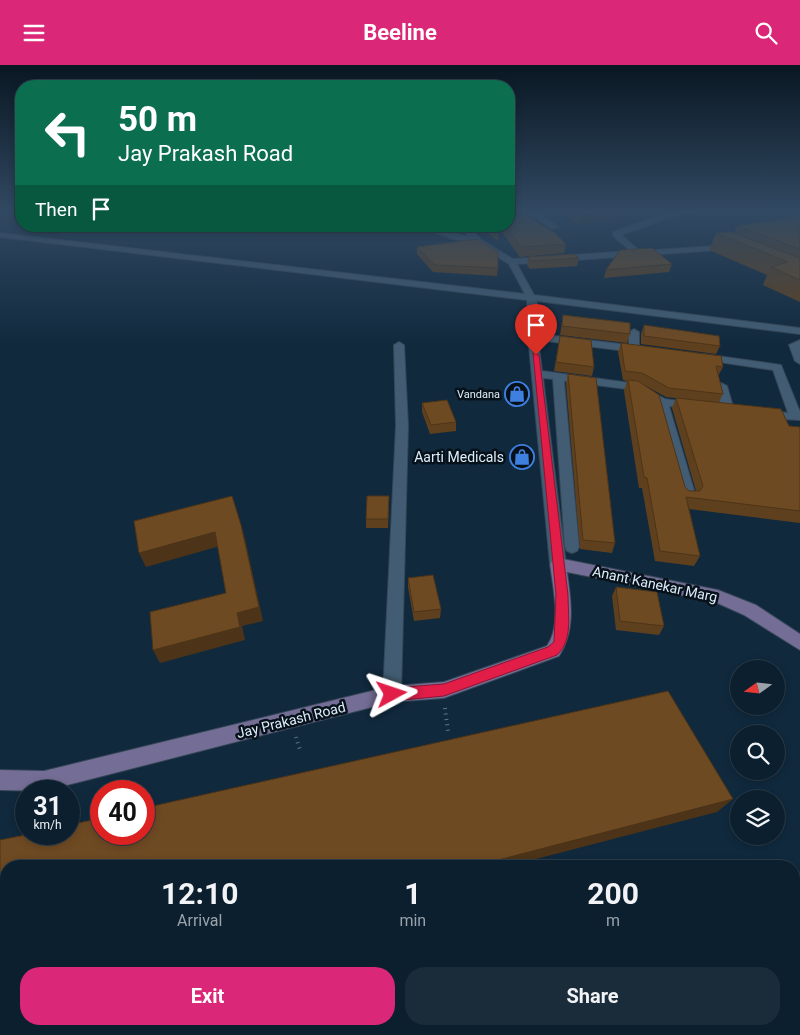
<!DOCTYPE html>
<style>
body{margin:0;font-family:Roboto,sans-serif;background:#1a2c3a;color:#f1f3f6;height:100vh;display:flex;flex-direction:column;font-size:19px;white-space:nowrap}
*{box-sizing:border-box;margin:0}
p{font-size:16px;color:#9aa2aa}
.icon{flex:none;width:28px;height:28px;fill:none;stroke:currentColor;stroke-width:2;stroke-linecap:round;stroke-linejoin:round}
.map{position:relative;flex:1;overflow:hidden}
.drawer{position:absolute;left:0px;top:795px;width:800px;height:175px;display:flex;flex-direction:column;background:#0c1f2e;border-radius:20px 20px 0 0;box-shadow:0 2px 8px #0003,0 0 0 1px #2c3d4a}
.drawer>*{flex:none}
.banner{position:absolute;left:15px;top:15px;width:500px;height:152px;border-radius:20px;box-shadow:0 2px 8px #0003,0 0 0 1px #2c3d4a;background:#0b6e4f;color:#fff;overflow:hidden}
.needle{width:32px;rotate:255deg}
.controls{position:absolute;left:730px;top:595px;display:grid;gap:10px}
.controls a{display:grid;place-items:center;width:55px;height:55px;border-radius:50%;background:#0c1f2e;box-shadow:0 2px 8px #0003,0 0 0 1px #2c3d4a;font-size:25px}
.speed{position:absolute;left:15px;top:715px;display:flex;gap:10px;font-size:25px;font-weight:700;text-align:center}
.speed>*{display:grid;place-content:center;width:65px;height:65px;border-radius:50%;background:#0c1f2e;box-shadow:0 2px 8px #0003,0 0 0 1px #2c3d4a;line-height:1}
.speed small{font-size:12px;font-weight:400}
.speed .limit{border:8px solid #d22;background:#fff;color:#111}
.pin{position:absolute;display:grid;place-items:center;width:42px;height:42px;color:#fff;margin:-51px -21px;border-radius:50% 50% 50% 0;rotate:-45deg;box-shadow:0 0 5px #0007}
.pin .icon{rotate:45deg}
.me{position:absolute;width:55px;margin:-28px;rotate:85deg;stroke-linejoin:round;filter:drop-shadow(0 0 4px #0008)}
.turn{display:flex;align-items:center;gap:18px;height:105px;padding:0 20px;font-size:22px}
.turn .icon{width:65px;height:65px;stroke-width:2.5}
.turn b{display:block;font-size:35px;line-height:42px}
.then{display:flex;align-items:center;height:48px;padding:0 20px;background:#0003;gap:10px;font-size:19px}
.eta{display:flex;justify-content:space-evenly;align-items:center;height:85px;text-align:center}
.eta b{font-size:30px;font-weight:700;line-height:35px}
.cta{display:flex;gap:10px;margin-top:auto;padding:10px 20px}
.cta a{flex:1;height:58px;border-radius:20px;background:#db2777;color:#fff;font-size:20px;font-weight:700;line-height:58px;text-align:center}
.cta a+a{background:#1a2c3a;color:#f1f3f6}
header{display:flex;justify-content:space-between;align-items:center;height:65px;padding:0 20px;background:#db2777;color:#fff;font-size:22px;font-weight:700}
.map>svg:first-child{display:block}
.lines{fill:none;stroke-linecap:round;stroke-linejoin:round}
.street-casing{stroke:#354657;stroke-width:2}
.secondary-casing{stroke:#354657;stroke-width:2}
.path{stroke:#607586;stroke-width:4;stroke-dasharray:1 4.5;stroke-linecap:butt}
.street{fill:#425d73;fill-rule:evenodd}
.secondary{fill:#746d95;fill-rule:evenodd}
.rail-casing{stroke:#b0c1cf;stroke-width:8}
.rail{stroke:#07111a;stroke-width:5.5;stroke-dasharray:18;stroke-linecap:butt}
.wall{fill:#5f401e;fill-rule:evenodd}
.shaded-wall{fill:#4d3418}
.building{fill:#6e4a23;stroke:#4d3418}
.route{fill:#e11d48;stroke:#92132f}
.labels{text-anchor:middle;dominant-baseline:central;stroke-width:5;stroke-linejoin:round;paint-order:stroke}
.far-poi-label{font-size:11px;fill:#deedfa;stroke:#07111a;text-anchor:end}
.poi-label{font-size:14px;fill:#deedfa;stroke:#07111a;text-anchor:end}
.street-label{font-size:14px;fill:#deedfa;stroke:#07111a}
</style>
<header><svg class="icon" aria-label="menu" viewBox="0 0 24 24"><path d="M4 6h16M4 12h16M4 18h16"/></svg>Beeline<svg class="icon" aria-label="search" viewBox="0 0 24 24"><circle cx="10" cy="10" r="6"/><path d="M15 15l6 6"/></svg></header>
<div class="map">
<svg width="800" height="970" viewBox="0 0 800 970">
<rect width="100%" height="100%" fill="#10293d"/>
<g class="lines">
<defs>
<path id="street" d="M526,146H549L548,147L540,149L559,162L552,164L532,150L509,153V149Z
M684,146H701L674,151L621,170L640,186L729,180L733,182L732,184L517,199L534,230L800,263V269L537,236L538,269L629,280V267L634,264L639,267V281L643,284L642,286L634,287L538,275L542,306L638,319L665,334L692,338L698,341L692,344L669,341L696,432L694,435H684L682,432L657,339L635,325L564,316L579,482L577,486L572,488L567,486L565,482L553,314L543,313L566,499L563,503L558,505L553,503L550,499L528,271L527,235L0,172V168L525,229L509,199L474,177L453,174L416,161H429L468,172L462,161H470L481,175L513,194L631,186L613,171V167L670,147Z
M800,275V299L795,296L789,280Z
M399,277L404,280L408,361L401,629L398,635L392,637L386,635L383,629L396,361L394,280Z
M703,289L781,300L800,347V355L765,353L759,349L765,345L788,348L773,305L699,294L698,292Z
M721,318L727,321L734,345L732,347L728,349L722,345L715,321Z"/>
<path id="secondary" d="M558,493L718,525L756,540L800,569V585L744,550L715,537L567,507C571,536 576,565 559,591L444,633L392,637L44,726L0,725V705L44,706L392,621L444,617L547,581C562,559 553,524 550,499L553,495Z"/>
</defs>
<use href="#street" class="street-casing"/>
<use href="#secondary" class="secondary-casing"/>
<path class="path" d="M445,643L448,667
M296,672L300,685"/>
<use href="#street" class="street"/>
<use href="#secondary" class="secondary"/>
<defs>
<path id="rail" d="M794,925L800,922
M705,970L715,964"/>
</defs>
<use href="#rail" class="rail-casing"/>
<use href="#rail" class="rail"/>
</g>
<path class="wall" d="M560,146H617L615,153L578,159Z
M800,151V237L763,220L767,210L709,185L716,168H734L737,161Z
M478,161H509L566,179L564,188L520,192L499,163L498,176Z
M417,182L498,203L497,211L433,207L417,189Z
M528,192L579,193L577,201L530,204L527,200Z
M672,199L669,207L604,213L606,205Z
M563,250L630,269L627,278L560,270Z
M644,260L720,281L716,289L641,279V269Z
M560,271L594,302L592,311L554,306Z
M621,278L723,302L718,311L723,329L719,337L789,361L800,362V458L689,444L700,491L694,501L655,496L642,423H639L624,326L627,316L623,315L618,287ZM644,320L666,332L676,333L672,343L696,426H689L685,422Z
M568,309L615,478L612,488L580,484L566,318Z
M422,338L456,357V366L430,369L422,347Z
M389,441L388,463H366V454Z
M408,513L441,544L440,553L414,556L408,522Z
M616,522L664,561L659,570L616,565L612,531Z"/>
<path class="shaded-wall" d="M607,146H617L615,153L578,159L580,150Z
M241,460L245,474L263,556L242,561L245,575L160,598L153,585L237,548Z
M215,467L220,481L146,502L139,488Z
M733,734L717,747L509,801H475Z
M6,923V933L0,935V925Z"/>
<path class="building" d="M509,146H519L555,168L566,179L522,182L505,161H509Z
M574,146H607L580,150Z
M800,151V184L737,161Z
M491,161H499V167Z
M731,167L800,193V215L771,202L788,197L716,168Z
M477,174L498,187V203L434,200L417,182Z
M652,183L672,199L606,205L620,185Z
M574,189L579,193L531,196L528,192Z
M563,250L630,258V269L562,261Z
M644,260L719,271L720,281L644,271Z
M560,271L591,275L594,302L556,297Z
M621,278L721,291L723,302L716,301L723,329L669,323L642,308L625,306Z
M568,309L596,313L615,478L583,475Z
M628,315L638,316L659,330L685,422L689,426H700L703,421L676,333L781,344L789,361L800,362V446L686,432L700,491L660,486L647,413L644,412Z
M447,335L456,357L431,360L422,338Z
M232,431L241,460L259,542L237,548L240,562L153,585L150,547L226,528L215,467L139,488L134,456Z
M367,431H389L388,454H366Z
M433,510L441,544L414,547L408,513Z
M616,522L657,527L664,561L620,556Z
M668,626L733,734L475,801H6V923L0,925V775L30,769H69V760L101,753V769H144V743Z"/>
<linearGradient id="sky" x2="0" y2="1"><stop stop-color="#091722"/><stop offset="0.52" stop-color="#314962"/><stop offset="1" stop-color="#314962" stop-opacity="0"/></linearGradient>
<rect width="800" height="281" fill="url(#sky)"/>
<path class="route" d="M533,288L539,290L568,530C568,551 573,575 557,590L444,631L392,636L387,634L385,629L387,625L392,623L444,619L548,582L554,577L556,530Z"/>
<defs>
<symbol id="shop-ring" viewBox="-11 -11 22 22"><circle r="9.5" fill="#07111a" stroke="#3f7fe0" stroke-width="1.5"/><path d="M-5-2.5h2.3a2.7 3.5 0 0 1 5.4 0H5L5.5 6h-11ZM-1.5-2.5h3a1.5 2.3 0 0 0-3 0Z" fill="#3f7fe0"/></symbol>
</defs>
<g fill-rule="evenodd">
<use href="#shop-ring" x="503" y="315" width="28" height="28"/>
<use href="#shop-ring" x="508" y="378" width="28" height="28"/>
</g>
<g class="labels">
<g class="far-poi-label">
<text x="500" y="329">Vandana</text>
</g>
<g class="poi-label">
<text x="504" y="392">Aarti Medicals</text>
</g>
<g class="street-label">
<text transform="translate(655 519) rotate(12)">Anant Kanekar Marg</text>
<text transform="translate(291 655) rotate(-14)">Jay Prakash Road</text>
</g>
</g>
</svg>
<div class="controls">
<a><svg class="needle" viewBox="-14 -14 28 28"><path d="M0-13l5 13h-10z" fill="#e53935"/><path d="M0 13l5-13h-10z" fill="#9aa2aa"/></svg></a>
<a><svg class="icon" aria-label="search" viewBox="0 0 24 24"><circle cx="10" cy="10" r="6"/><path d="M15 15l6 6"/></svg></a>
<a><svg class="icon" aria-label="layers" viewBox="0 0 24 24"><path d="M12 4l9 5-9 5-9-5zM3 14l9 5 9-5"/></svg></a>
</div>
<div class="speed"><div>31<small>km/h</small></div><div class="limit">40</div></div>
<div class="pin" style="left:536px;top:290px;background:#d93025"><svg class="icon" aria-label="arrive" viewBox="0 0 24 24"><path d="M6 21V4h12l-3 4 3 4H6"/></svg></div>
<svg class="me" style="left:392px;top:629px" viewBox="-20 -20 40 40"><path d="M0-17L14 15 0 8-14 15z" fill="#e11d48" stroke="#fff" stroke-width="4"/></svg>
<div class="banner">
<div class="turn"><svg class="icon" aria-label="left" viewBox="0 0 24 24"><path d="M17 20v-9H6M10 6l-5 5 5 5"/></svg><div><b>50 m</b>Jay Prakash Road</div></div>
<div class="then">Then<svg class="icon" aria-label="arrive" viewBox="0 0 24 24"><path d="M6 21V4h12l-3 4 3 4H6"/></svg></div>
</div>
<section class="drawer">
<div class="eta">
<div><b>12:10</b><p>Arrival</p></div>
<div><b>1</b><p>min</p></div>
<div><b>200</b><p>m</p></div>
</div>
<div class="cta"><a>Exit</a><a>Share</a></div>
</section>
</div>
